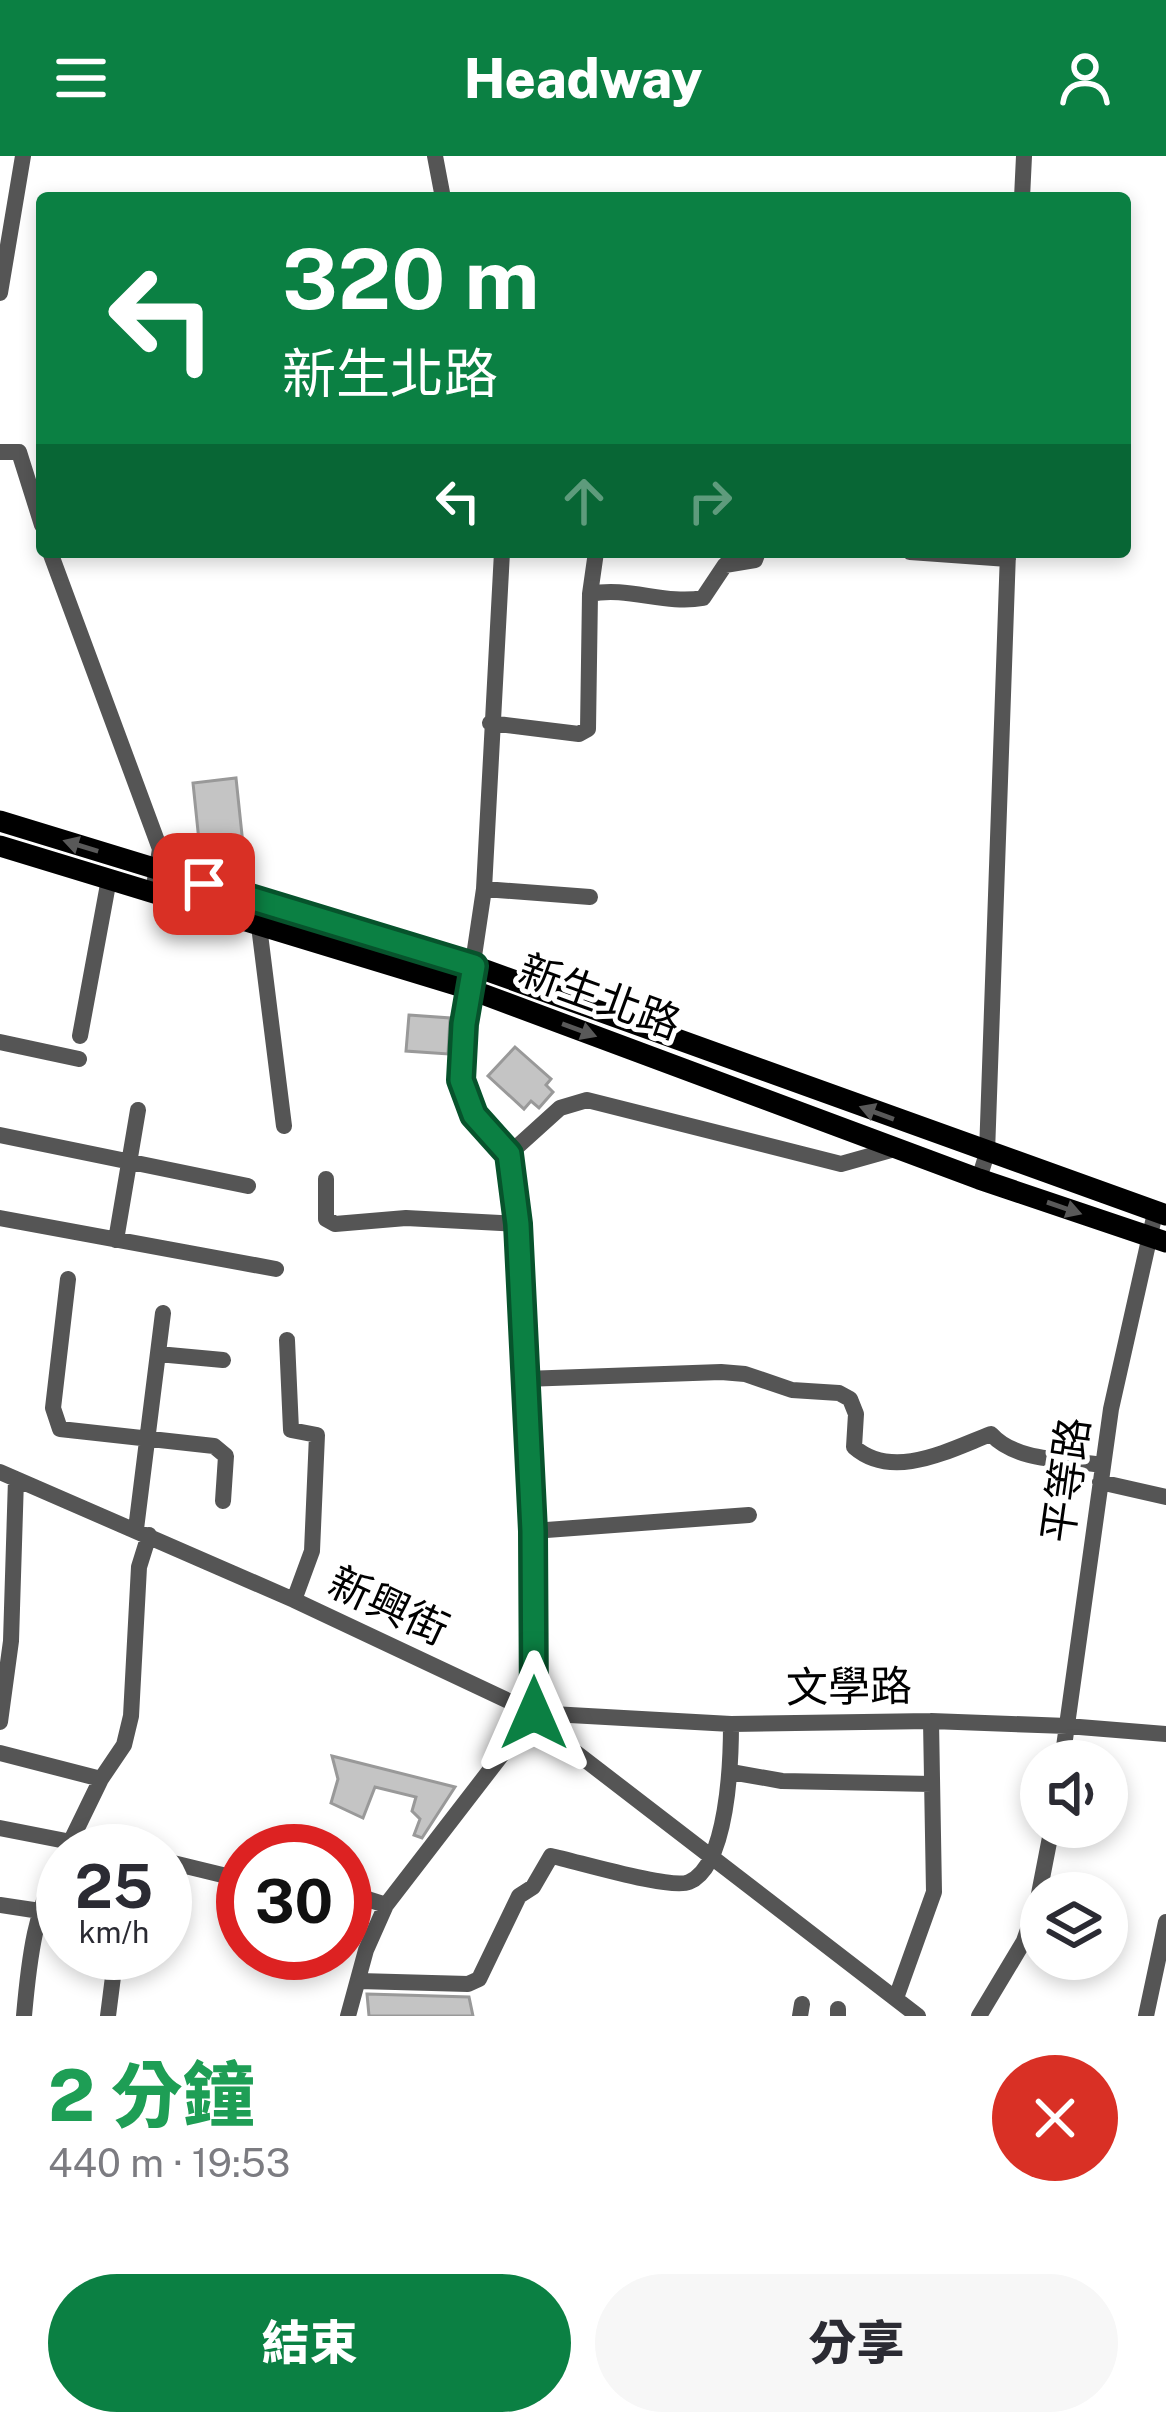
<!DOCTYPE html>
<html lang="zh-TW">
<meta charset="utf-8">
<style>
body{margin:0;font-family:"Public Sans","Noto Sans TC",sans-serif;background:#f7f7f7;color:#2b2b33;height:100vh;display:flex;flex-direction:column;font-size:45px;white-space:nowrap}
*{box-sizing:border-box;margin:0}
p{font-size:39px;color:#7c7c81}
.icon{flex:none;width:66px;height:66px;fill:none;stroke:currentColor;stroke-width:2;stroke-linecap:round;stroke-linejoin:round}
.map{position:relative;height:1860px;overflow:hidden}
.panel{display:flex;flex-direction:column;background:#fff;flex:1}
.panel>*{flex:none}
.top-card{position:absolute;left:36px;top:36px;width:1095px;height:366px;border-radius:12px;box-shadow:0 6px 18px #0003;background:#0b8043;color:#fff;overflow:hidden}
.controls{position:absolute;left:1020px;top:1584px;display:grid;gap:24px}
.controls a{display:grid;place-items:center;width:108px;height:108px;border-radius:50%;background:#fff;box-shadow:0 6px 18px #0003;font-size:60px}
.speed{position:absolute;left:36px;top:1668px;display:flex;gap:24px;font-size:60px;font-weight:700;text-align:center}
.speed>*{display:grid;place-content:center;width:156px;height:156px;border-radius:50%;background:#fff;box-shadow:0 6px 18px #0003;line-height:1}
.speed small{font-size:30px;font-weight:400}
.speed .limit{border:18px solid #d22;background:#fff;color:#111}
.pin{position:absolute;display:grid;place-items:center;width:102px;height:102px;color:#fff;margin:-51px;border-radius:24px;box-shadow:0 6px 18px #0006}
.me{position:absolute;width:132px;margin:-66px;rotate:0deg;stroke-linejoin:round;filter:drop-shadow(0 0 9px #0008)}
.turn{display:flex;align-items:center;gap:42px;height:252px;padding:0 48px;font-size:54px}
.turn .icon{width:156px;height:156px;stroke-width:2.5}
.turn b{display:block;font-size:84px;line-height:102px}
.lanes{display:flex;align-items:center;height:114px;padding:0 48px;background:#0003;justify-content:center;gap:60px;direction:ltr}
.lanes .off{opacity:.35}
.round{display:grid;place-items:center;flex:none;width:126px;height:126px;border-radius:63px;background:#f7f7f7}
.head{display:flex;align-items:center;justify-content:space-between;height:204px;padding:0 48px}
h1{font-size:72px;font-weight:800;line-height:90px;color:#1e9e55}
.button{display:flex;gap:24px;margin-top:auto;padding:24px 48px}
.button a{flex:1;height:138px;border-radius:72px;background:#0b8043;color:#fff;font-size:48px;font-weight:800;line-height:138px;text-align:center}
.button a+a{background:#f7f7f7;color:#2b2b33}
header{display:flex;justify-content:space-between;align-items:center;height:156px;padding:0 48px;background:#0b8043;color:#fff;font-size:54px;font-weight:800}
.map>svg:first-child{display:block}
.building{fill:#c4c4c4;stroke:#999;stroke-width:3}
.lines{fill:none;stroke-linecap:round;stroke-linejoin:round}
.minor{stroke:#555;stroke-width:16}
.major{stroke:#000;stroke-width:21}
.oneway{fill:#595959}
.route-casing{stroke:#07532c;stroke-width:30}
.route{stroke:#0b8043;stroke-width:21}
.labels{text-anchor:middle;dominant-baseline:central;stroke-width:10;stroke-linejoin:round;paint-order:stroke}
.street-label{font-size:42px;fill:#000;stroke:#fff}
</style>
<header><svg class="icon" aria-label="menu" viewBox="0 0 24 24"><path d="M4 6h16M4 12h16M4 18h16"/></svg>Headway<svg class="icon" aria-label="person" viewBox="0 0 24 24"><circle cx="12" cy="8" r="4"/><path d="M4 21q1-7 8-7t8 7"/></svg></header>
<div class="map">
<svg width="1166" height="1860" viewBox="0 0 1166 1860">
<rect width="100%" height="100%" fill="#fff"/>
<path class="building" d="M236,622L244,698L213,701L211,683L199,685L193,627Z
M409,859L450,862L448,898L406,895Z
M515,891L551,923L546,929L553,936L539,952L531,945L524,953L488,920Z
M332,1600L455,1631L422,1682L414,1679L420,1663L412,1655L416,1641L375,1631L363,1662L331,1647L338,1623Z
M367,1838L469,1841L473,1860H369Z"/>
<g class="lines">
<path class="minor" d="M435,0L443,42
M1022,42L1024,0
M0,137L23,0
M0,296H19L42,369
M50,396L160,693L153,736
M910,396L1008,403
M590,438C628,430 665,449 703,442L725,409L755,404L758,396
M490,567L579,578L588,573L590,438L596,396
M484,733L590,741
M259,770L284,970
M80,880L109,723
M0,886L79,903
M0,979L248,1030
M509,998L560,952L587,944L841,1008L898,992
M326,1023V1063L335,1068L406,1062L518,1068
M979,1023L987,997L1008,396
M0,1062L276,1113
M116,1084L138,954
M68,1123L53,1252L60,1273L214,1290L226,1300L223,1345
M287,1184L291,1274L317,1279L312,1395L294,1444
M158,1198L223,1204
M524,1223L721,1216L745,1218L792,1234L839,1237L850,1243L856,1258L854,1291C893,1325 949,1294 991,1278C1016,1306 1066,1303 1102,1309
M0,1316L294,1444L534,1557L540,1569L918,1860
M1100,1326L1166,1341
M136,1373L163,1157
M533,1375L749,1359
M534,1557L731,1568L931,1565L1067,1570L1166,1578
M0,1566L11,1485L16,1323
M0,1597L101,1623
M1062,1605L1111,1253L1155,1057
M731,1616L782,1625L932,1628
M0,1672L117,1695
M66,1695L101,1623L124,1589L131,1560L139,1411L149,1379
M165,1705L243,1724
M345,1736L386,1749
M0,1749L40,1755
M359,1825L468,1828L479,1823L519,1740L533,1731L551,1700C576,1705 670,1734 689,1726C728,1710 731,1605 731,1568
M896,1842L934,1736L931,1565
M24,1860C29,1803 35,1751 63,1700
M108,1860L116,1797
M348,1860L366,1794L386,1749L534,1557L533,1375L518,1068L509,998L474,959L461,924L464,867L484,733L502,396
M800,1860L802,1848
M838,1860V1853
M979,1860L1024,1785L1037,1748L1052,1671
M1146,1860L1166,1766"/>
<path class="major" d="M0,665L474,810L1166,1059
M0,690L469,833L979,1023L1166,1086"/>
</g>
<defs><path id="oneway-solid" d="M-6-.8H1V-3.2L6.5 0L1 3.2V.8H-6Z" transform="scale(3)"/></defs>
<g class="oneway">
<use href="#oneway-solid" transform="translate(81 690) rotate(-163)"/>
<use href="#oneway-solid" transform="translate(579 874) rotate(20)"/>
<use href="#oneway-solid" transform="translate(877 957) rotate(-160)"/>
<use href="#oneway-solid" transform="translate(1064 1052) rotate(19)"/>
</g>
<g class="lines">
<defs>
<path id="route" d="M204,728L474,810L464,868L461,924L474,959L509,998L518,1068L533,1375L534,1557"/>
</defs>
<use href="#route" class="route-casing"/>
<use href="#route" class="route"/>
</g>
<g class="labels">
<g class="street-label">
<text transform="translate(600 840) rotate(20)">新生北路</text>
<text transform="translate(1065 1324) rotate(-82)">平等路</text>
<text transform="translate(389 1449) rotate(25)">新興街</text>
<text transform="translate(849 1530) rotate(-1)">文學路</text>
</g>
</g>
</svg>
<div class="controls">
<a><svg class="icon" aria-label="sound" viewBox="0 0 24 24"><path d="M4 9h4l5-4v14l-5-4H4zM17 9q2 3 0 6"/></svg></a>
<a><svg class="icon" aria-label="layers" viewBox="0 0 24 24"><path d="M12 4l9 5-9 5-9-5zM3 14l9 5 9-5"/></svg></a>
</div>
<div class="speed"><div>25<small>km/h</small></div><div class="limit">30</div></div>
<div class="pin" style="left:204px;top:728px;background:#d93025"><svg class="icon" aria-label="arrive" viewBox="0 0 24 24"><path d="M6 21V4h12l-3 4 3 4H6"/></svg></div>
<svg class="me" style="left:534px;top:1557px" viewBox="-20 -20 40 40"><path d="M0-17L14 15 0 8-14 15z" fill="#0b8043" stroke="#fff" stroke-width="4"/></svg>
<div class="top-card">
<div class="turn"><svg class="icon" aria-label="left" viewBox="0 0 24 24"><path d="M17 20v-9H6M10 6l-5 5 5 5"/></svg><div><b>320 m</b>新生北路</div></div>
<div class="lanes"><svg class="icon" aria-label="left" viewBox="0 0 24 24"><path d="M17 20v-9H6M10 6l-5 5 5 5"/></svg><svg class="icon off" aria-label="ahead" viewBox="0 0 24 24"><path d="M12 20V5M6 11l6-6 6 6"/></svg><svg class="icon off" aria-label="right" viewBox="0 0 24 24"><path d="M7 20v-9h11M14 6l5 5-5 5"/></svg></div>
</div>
</div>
<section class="panel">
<div class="head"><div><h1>2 分鐘</h1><p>440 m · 19:53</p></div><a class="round" style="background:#d93025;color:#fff"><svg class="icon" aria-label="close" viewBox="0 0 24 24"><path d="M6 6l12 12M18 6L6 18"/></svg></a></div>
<div class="button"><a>結束</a><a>分享</a></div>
</section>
